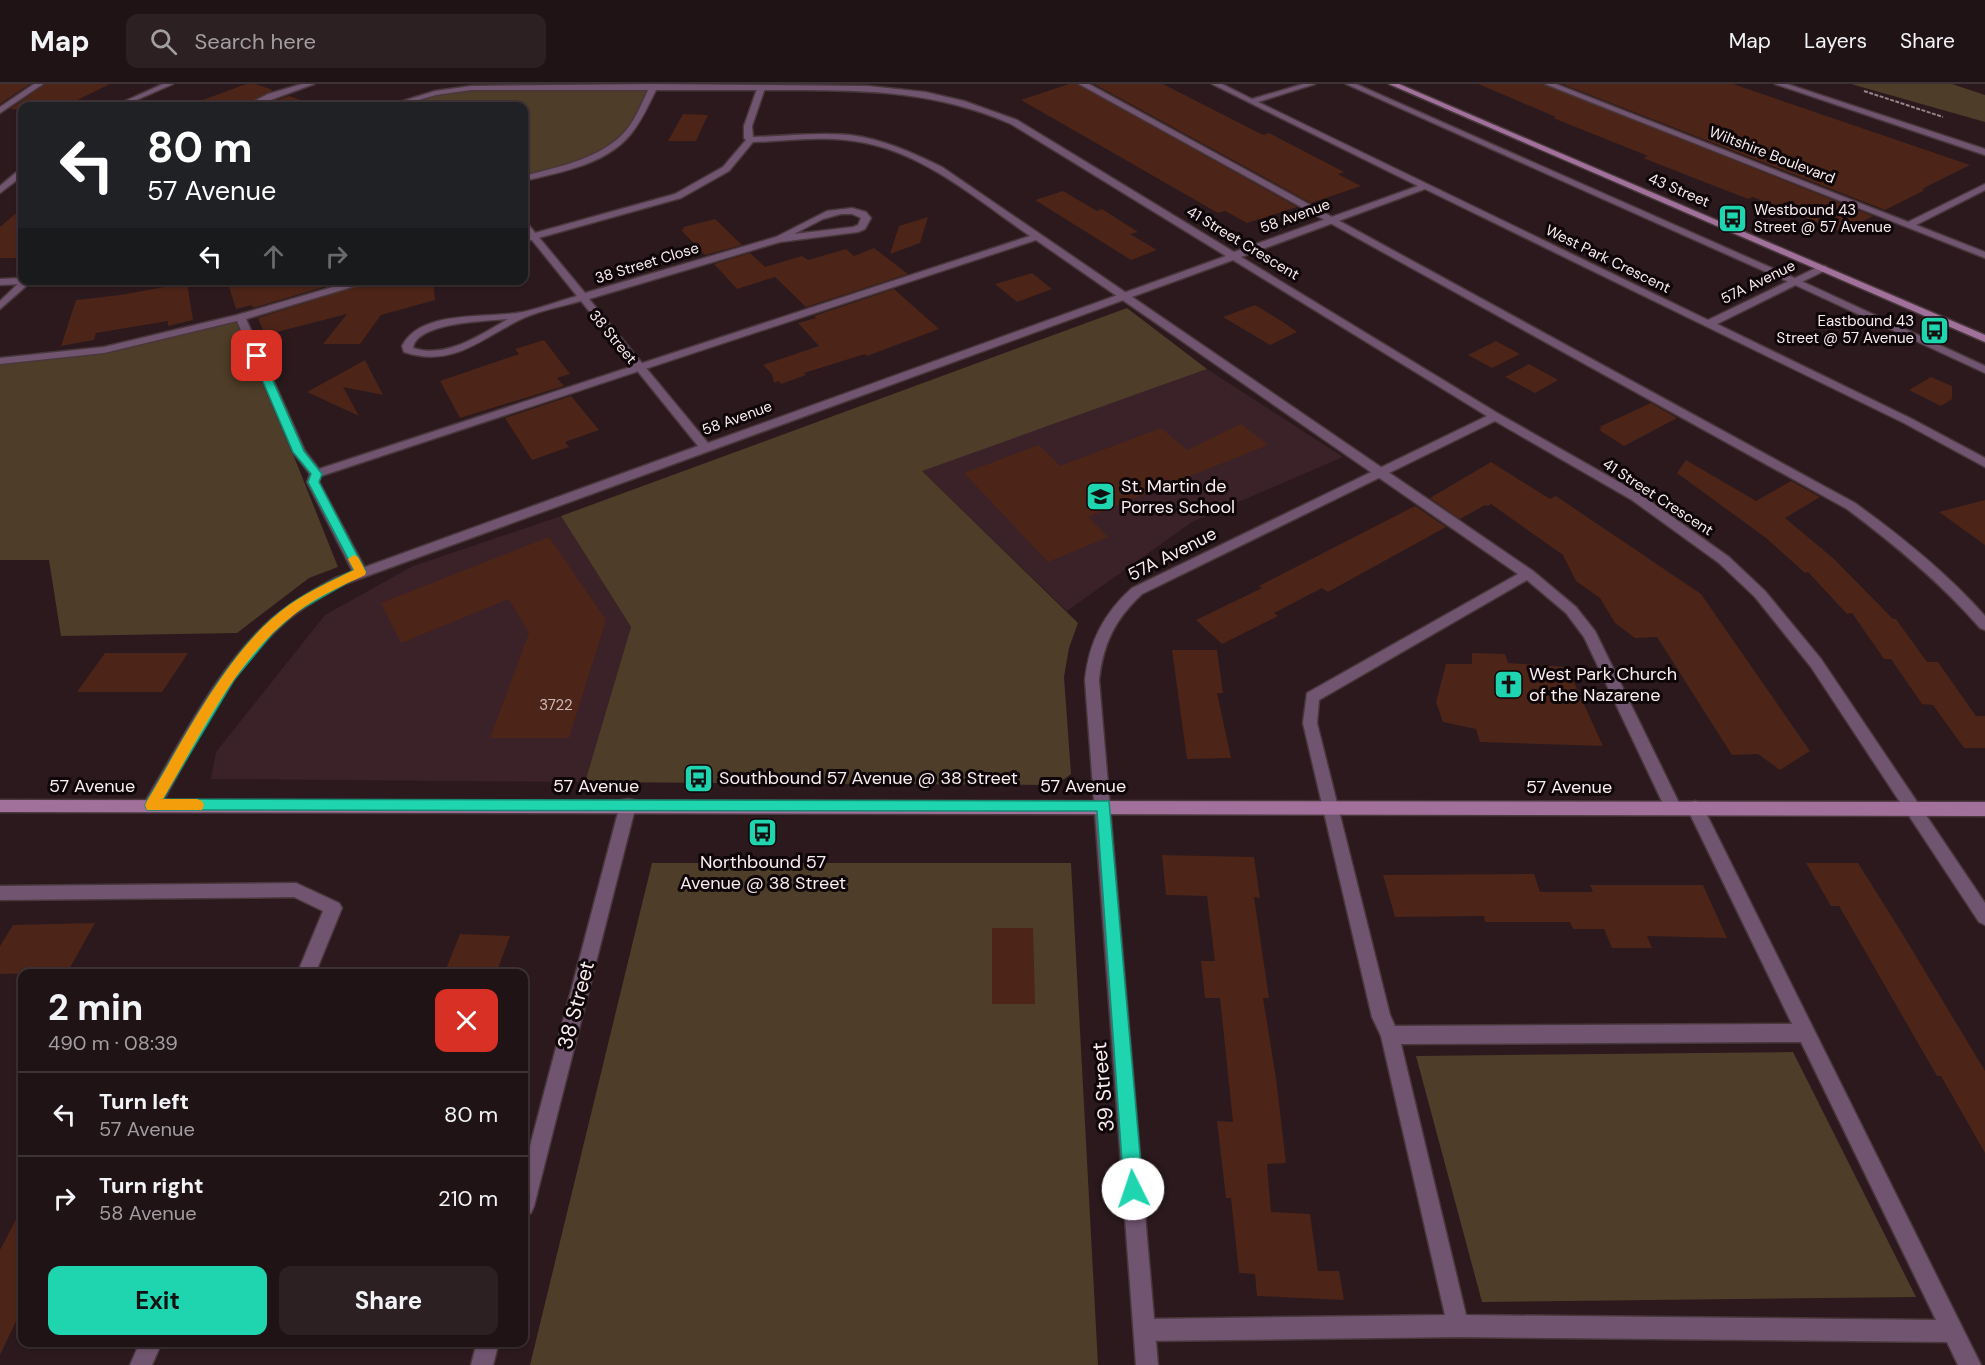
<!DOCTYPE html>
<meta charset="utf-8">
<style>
body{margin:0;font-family:"DM Sans",sans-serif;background:#2d2023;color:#f1f3f6;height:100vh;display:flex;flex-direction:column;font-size:22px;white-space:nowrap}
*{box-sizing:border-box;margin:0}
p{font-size:20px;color:#a29ea1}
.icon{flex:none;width:33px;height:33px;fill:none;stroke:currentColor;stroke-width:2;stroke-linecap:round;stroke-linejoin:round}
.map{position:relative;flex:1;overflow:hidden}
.side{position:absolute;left:18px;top:885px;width:510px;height:378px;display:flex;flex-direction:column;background:#201316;border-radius:12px;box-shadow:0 2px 4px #0004,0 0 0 2px #3d3235}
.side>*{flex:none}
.guide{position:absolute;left:18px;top:18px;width:510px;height:183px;border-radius:12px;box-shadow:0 2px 4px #0004,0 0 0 2px #3d3235;background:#202124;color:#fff;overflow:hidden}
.pin{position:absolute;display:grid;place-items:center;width:51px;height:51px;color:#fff;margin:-26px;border-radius:12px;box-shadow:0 3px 9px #0006}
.me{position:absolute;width:66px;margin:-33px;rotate:356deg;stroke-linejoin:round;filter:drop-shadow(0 0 4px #0008)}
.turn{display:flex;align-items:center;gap:21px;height:126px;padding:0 30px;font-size:27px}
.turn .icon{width:78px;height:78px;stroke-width:2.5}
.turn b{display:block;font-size:42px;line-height:51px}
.lanes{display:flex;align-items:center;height:57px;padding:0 30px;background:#0003;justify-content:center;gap:30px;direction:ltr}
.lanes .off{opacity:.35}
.round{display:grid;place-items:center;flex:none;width:63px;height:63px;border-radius:12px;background:#2d2023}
.summary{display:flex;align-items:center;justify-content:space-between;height:102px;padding:0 30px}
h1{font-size:36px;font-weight:700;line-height:45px}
.button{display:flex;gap:12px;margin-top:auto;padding:12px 30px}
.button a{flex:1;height:69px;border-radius:12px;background:#1ed5b0;color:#111;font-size:24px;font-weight:700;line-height:69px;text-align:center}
.button a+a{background:#2d2023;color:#f1f3f6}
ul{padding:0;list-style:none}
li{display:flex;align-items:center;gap:18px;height:84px;padding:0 30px;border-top:2px solid #3d3235}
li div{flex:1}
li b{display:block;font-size:22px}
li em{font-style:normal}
header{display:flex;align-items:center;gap:36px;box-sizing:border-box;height:84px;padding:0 30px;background:#201316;border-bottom:2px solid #3d3235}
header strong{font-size:28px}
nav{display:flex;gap:33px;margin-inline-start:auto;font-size:21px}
.search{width:420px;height:54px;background:#2d2023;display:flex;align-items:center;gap:15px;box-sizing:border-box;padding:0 21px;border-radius:12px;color:#a29ea1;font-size:22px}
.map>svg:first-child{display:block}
.built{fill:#3b2228}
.green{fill:#4e3d28}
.building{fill:#4c2418}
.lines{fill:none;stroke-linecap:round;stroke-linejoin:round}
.lane-casing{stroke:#48373b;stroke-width:3}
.street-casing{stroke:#48373b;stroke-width:3}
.secondary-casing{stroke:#48373b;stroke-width:3}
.path{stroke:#948588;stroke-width:2;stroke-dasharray:4 1.5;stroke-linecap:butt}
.lane{fill:#71546f;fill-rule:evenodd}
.street{fill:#71546f;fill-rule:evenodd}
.secondary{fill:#a1719c;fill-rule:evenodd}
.route{fill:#1ed5b0;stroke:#148a72;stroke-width:1.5}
.slow{fill:#f59e0b}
.labels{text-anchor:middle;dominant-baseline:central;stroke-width:6;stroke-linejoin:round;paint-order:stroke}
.far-street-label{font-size:15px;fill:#faedf0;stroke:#0e0608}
.far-poi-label{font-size:15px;fill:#faedf0;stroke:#0e0608;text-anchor:start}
.number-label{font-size:15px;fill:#cebbba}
.poi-label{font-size:18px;fill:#faedf0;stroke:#0e0608;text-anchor:start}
.street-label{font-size:18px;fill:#faedf0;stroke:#0e0608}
.near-street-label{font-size:21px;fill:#faedf0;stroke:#0e0608}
</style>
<header>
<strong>Map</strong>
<div class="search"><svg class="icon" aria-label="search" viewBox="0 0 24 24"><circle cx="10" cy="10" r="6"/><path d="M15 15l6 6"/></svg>Search here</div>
<nav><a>Map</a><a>Layers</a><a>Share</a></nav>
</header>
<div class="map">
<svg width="1985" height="1281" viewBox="0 0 1985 1281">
<rect width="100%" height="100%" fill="#2b191d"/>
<path class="built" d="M1207,285L1343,373L1192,438L1067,527L921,386Z
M561,432L631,543L585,698L211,695L216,668L325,531L413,482Z"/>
<path class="green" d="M1851,0H1952L1985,11V38Z
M653,4C646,16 640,30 632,42C610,75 560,85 524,94V22H391L435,9L464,5Z
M1127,224L1207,285L922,387L1078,539L1069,564L1064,593L1071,690L1056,701L585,698L631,543L561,432Z
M238,232L338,483L309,494L237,549L61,552L49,476H0V274L66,270Z
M652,779H1071L1098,1281H530Z
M1793,968L1916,1213L1482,1218L1416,972Z"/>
<path class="building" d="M0,0H30L0,20Z
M45,0H110L65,22H22V26L10,25Z
M246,0H255L273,6L243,22H193L192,20Z
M1069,0H1077L1297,123L1247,139L1225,127L1218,129L1021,16Z
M1094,0H1163L1263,51L1269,49L1344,88L1338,90L1361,102L1311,119Z
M1478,0H1543L1873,132L1841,148L1753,113L1748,115L1643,74L1648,72L1553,34L1556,33Z
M1562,0H1733L1970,81L1922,105L1925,106L1885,126Z
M289,12L309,19V22H259Z
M683,30L708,31L696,57H668Z
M1063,107L1097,127L1102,125L1138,148L1130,150L1157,166L1131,176L1035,116Z
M22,124V167L15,174H0V143Z
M928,133L920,159L890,170L899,142Z
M715,135L742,161L705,171L681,146L684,145L683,143Z
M874,164L908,190L806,223L775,193L737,205L714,180L750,169L765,183L802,172L808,176L846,165L854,172Z
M1032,189L1052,205L1017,218L995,200Z
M227,196H347L253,224L252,221L236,225Z
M377,196H433L435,216L381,231L360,260H323L347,230L265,251L258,234Z
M187,199L193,236L168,242V237L96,249L94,256L61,262L76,216L120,211Z
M894,205L939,245L867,272L865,270L804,289L806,291L781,300L779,297L774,299L772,290L763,281L819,262L798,239L816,234L814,232Z
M1255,221L1283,238L1297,248L1270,261L1223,233Z
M544,256L570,290L557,294L564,302L460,334L440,297L519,270L515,265Z
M1496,257L1520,270L1492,284L1468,271Z
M365,276L383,311L343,303L359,332L307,308Z
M1529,280L1558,296L1535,309L1505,293Z
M1931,293L1952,302V315L1941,322L1909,306Z
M571,312L599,346L565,358L569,363L532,376L505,334Z
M1651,319L1677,334L1624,362L1599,346L1602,344L1599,343Z
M1241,340L1268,361L1088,433L1108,453L1048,478L964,389L1039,361L1060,382L1161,344L1187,366Z
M1686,376L1756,417L1791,397L1820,413L1785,434L1833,474L1893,535H1896L1927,578H1938L1976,632H1985V664H1964L1933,621L1922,620L1891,575H1884L1852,529L1847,530L1808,488L1805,489L1766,454L1677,389Z
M1491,378L1550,415L1556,412L1701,510L1810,667L1780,686L1758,670L1732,671L1657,553L1635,554L1615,539L1600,514L1576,497L1563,471L1491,420L1488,422L1485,421L1460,435L1430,414Z
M1985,416V461L1939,428Z
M1415,422L1446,443L1328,508L1322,504L1274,529L1278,532L1222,560L1196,536L1262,504L1259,502Z
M549,453L606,536L569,654H490L529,549L509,515L401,559L381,519Z
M1172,566H1217L1223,609H1217L1231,674L1187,675Z
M105,569H188L162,608H77Z
M1472,569L1505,570L1508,579L1567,583L1603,662L1480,658L1476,645L1443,638L1436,618L1446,580H1472Z
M1162,771L1254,773L1260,814L1254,813L1269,914H1263L1276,994L1286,1079L1267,1080L1271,1128L1310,1130L1318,1187H1339L1344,1216L1257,1212L1255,1190L1239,1189L1231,1114H1226L1217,1037L1233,1038L1220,914H1205L1201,877H1215L1207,812L1166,811Z
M1806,779H1858L1902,849L1985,987V1069L1941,992H1937L1839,822H1831Z
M1534,790L1540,808H1593L1590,801H1703L1727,854L1647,852L1652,864H1612L1604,845H1573L1570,838H1485L1484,832L1395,833L1383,791Z
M95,839L67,889L0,890V862L13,841Z
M992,844H1033L1035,920H992Z
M460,850L510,852L496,890H444Z
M22,1124V1225L0,1271V1166Z"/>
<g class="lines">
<defs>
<path id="lane" d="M34,0H43L0,29V23Z
M302,0H314L254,22H245L268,10Z
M1079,0H1089L1855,419C1902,453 1947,489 1985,532V546L1980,544C1941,499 1895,461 1847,425Z
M1346,0H1356L1799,196L1985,282V289L1793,200Z
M758,2L765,4L752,42L753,53C785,52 818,48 850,51C883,55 913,69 942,83L1533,487L1576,523L1595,547L1681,723L1679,728L1673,729L1667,728L1584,553L1566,529L1527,496L1319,616L1317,639L1390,931L1395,942L1792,940L1687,724L1689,719L1695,717L1701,719L1981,1281H1958L1947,1258L1458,1253L1145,1257L1137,1254L1134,1246L1137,1238L1145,1235L1445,1231L1381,952L1372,933L1303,639L1307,609L1518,490L1036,156L321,392L319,398L367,488L360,492L353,488L307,398L310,390L293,368L237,237L104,269L0,280V274L104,263L237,231L357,196H375L246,235L305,367L319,385L1030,152C976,115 921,66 854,57C821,52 787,57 753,58L729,87L681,114L524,158V152L675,110L723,83L746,56L744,54V42ZM1801,958L1936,1236L1466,1231L1401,960Z
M22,196H33L0,225V217Z
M296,799L339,819L342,824L315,890H297L323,827L294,813L0,816V802Z
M140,1258H162L152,1281H130Z"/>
<path id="street" d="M163,0H173L123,22H114Z
M651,0L868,2L925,8L964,17L1017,36L1234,168L1418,102L1212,0H1222L1252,15L1303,0H1315L1258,18L1708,236L1820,182H1826V186L1717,240L1912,335L1985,374V383L1904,339L1425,105L1241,173L1499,330L1640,410L1729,473L1765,507L1821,575L1985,819V841L1979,838L1811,583L1755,513L1719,479L1632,416L1495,337L1142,510C1115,535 1103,560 1099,596L1158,1281H1136L1085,596C1089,558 1104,529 1132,504L1487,332L1233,176L345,500C322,512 299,525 280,543C226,592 194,663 158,726L152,727L146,726L144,721L146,716C183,655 216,585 270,536C290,519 312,506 335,494L698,362L581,217C563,222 543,226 526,233C483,252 455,285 404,268L402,262C421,225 487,235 523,228C541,224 559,217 577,212L524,146V138L527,139L585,209L776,153L827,127L852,124L866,128L871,134L865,145L858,148L780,158L589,215L708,359L1226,172L1011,40C938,8 871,6 792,6C747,6 701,6 656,6C648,22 641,38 630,51C605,81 560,88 524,97V92C557,83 596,76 622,51C634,39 641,21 648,6H471L436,11L398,22H387L435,7L471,2ZM841,130H852L861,134L858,141L853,143L794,150L823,135ZM508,235C480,251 446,275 413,264C417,238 487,237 508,235Z
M1545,0H1556L1908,138L1985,100V106L1916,141L1985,168V174Z
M1775,0H1787L1985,65V71Z
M19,86H22V92L0,109V102Z
M22,194V196H47L42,199L0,201V195Z
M628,715L634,716L636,721L534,1122L531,1129L524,1132V1085L620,721L622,716Z
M477,1258H499L493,1281H471Z"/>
<path id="secondary" d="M1389,0H1399L1985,251V258Z
M0,716L1985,718V732L0,728Z"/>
</defs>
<use href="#lane" class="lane-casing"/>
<use href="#street" class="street-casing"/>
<use href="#secondary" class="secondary-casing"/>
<path class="path" d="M1864,7L1943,33"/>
<use href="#lane" class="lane"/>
<use href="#street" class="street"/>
<use href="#secondary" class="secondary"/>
</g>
<path class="route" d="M253,270L262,272L304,367L322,390L319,398L366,488L296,528L273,549L234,596L163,715L1109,717L1143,1105L1140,1112L1133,1114L1127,1112L1124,1105L1097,727L147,726L145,721L147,717C185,654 228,564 289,521C309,507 331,497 354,486L308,398L311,390L293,368L252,272Z"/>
<path class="slow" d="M354,471L358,473L366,488L365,491C341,502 317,513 296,529C235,575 201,651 163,715H197L202,717L204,721L202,726H147L145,721L147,717C185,654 228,564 289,521C309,507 331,497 354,486L348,475Z"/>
<defs>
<symbol id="bus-square" viewBox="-11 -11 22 22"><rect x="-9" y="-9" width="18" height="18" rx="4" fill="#1ed5b0" stroke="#0e0608"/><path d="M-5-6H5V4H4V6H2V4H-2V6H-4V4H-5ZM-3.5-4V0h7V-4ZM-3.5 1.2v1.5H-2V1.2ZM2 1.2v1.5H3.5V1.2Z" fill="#111"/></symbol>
<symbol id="school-square" viewBox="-11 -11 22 22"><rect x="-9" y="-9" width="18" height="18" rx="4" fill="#1ed5b0" stroke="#0e0608"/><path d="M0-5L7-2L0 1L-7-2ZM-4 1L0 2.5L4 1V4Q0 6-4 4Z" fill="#111"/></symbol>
<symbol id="church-square" viewBox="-11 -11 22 22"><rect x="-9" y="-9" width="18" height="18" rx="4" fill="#1ed5b0" stroke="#0e0608"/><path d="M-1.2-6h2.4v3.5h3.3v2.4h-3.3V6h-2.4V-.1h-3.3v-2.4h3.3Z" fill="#111"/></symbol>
</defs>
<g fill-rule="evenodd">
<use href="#bus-square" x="1716" y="118" width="33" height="33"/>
<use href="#bus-square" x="1918" y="230" width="33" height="33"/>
<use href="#school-square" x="1084" y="396" width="33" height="33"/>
<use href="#church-square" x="1492" y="584" width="33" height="33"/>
<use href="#bus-square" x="682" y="678" width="33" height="33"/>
<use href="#bus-square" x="746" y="732" width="33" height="33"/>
</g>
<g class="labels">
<g class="far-street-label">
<text transform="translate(1772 71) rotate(21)">Wiltshire Boulevard</text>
<text transform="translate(1679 106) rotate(23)">43 Street</text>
<text transform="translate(1295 132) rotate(-20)">58 Avenue</text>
<text transform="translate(1243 159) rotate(31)">41 Street Crescent</text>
<text transform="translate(1608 175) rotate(26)">West Park Crescent</text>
<text transform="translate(647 179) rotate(-17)">38 Street Close</text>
<text transform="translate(1758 198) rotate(-26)">57A Avenue</text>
<text transform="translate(613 253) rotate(50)">38 Street</text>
<text transform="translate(737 334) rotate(-20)">58 Avenue</text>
<text transform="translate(1658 413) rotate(33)">41 Street Crescent</text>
</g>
<g class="far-poi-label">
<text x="1754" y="126">Westbound 43<tspan x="1754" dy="17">Street @ 57 Avenue</tspan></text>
<text x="1914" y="237" text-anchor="end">Eastbound 43<tspan x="1914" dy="17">Street @ 57 Avenue</tspan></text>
</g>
<g class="number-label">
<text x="556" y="621">3722</text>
</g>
<g class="poi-label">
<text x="1121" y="402">St. Martin de<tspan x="1121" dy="21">Porres School</tspan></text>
<text x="1529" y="590">West Park Church<tspan x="1529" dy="21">of the Nazarene</tspan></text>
<text x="719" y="694">Southbound 57 Avenue @ 38 Street</text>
<text x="763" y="778" text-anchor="middle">Northbound 57<tspan x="763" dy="21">Avenue @ 38 Street</tspan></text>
</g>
<g class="street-label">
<text transform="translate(1172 470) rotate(-27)">57A Avenue</text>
<text x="92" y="702">57 Avenue</text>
<text x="596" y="702">57 Avenue</text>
<text x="1083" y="702">57 Avenue</text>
<text x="1569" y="703">57 Avenue</text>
</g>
<g class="near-street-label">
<text transform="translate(576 921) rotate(-75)">38 Street</text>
<text transform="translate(1103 1003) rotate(-95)">39 Street</text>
</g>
</g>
</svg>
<div class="pin" style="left:257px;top:272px;background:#d93025"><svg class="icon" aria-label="arrive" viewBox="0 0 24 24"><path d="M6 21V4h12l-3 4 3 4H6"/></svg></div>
<svg class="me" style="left:1133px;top:1105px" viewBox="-20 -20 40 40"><circle r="19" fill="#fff"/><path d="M0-13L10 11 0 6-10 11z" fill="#1ed5b0"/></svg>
<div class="guide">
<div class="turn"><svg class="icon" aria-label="left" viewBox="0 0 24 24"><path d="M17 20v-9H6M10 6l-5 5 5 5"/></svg><div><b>80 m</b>57 Avenue</div></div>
<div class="lanes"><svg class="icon" aria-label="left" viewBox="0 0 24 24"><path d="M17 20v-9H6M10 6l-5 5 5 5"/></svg><svg class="icon off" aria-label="ahead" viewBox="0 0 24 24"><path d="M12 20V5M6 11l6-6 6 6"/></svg><svg class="icon off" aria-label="right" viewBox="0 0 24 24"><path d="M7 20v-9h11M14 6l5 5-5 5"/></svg></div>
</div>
<section class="side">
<div class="summary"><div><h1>2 min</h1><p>490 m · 08:39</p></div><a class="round" style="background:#d93025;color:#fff"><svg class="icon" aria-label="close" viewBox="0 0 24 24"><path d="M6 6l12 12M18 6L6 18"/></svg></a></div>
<ul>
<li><svg class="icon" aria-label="left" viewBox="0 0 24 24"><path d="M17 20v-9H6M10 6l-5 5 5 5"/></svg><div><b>Turn left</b><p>57 Avenue</p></div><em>80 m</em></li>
<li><svg class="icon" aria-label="right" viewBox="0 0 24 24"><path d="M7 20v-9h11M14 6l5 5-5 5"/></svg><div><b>Turn right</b><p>58 Avenue</p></div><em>210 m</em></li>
</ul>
<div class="button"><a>Exit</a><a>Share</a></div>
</section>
</div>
